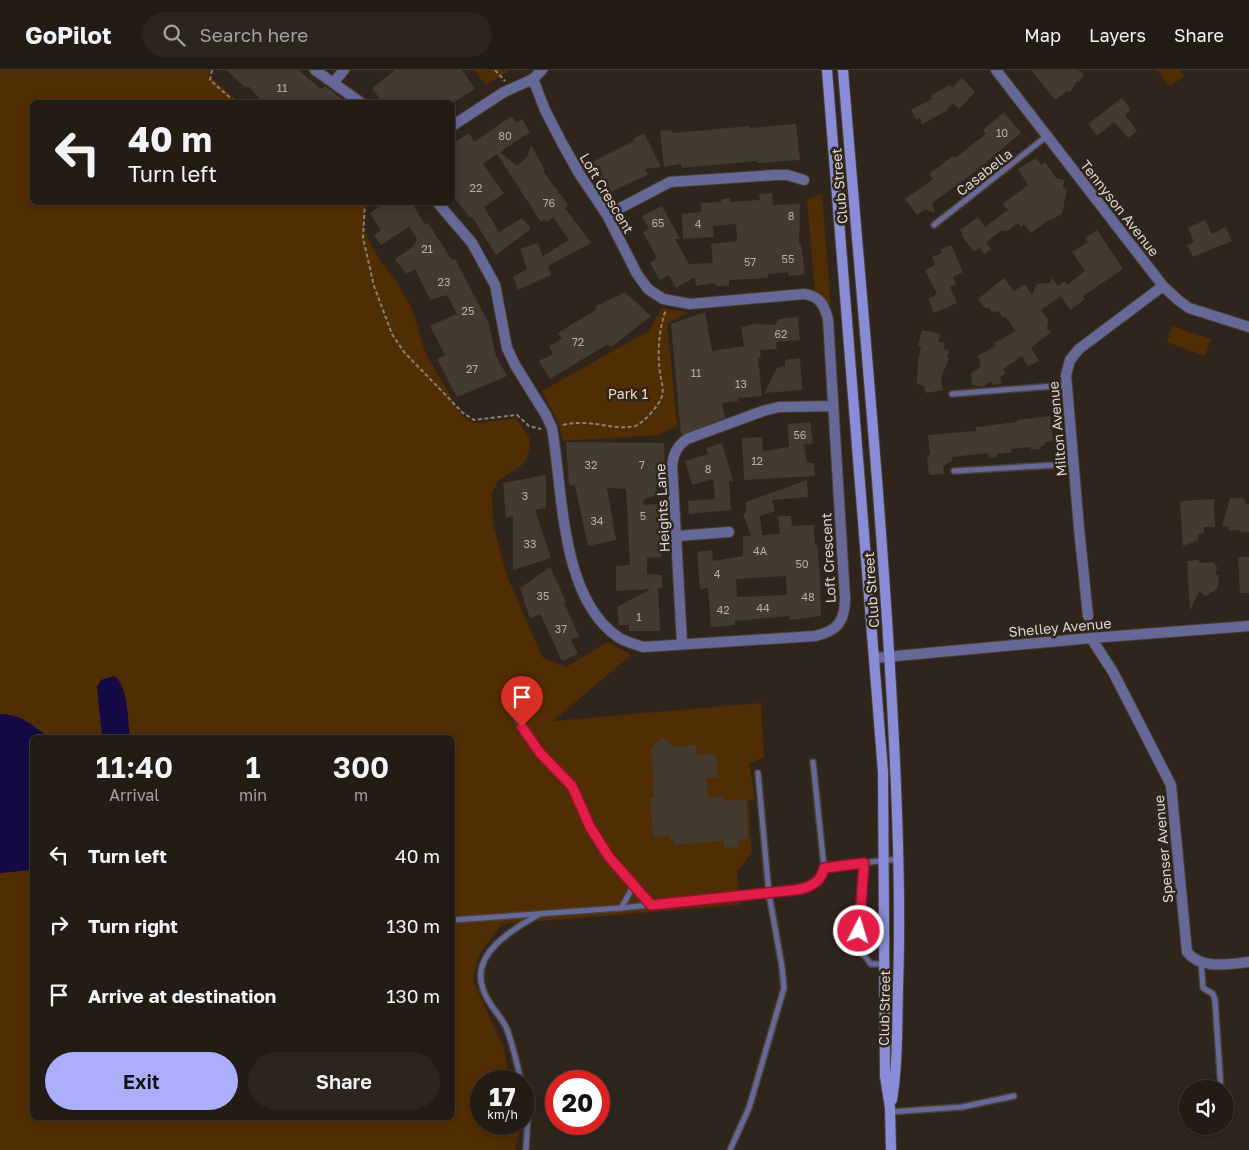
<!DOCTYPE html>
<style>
body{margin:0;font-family:"Golos Text",sans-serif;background:#2b251e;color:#f1f3f6;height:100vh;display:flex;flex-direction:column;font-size:19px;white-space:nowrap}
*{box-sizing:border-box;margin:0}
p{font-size:16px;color:#a3a1a0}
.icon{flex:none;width:28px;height:28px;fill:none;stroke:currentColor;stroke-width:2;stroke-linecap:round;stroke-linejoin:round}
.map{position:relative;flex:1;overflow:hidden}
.drawer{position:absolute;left:30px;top:665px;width:425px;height:385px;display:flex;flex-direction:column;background:#231c15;border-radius:8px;box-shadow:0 2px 8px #0003,0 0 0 1px #403a34}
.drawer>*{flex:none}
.hud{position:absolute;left:30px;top:30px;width:425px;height:105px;border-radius:8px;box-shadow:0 2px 8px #0003,0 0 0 1px #403a34;background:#231c15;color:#f1f3f6;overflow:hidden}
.controls{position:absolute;left:1179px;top:1010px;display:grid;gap:10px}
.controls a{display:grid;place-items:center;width:55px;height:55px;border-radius:50%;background:#231c15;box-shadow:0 2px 8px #0003,0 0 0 1px #403a34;font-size:25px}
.speed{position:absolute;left:470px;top:1000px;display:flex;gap:10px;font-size:25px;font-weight:700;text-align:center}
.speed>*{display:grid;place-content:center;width:65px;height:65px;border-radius:50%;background:#231c15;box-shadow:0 2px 8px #0003,0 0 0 1px #403a34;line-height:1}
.speed small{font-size:12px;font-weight:400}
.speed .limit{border:8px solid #d22;background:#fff;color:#111}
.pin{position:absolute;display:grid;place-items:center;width:42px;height:42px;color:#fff;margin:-51px -21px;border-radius:50% 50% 50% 0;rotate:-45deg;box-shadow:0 0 5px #0007}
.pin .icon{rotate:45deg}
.me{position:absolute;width:55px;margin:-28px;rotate:5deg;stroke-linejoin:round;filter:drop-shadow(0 0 4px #0008)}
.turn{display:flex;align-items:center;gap:18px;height:105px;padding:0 15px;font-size:22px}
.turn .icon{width:65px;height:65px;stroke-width:2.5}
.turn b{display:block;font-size:35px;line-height:42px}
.eta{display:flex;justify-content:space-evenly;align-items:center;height:85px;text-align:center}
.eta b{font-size:30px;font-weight:600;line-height:35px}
.action{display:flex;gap:10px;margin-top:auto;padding:10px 15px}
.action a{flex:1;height:58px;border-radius:30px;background:#abaffb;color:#111;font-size:20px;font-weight:600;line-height:58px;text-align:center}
.action a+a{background:#2b251e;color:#f1f3f6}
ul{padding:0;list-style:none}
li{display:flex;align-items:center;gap:15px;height:70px;padding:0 15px}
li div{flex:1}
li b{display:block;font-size:19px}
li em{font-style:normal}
header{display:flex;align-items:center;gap:30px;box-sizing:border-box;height:70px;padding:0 25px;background:#231c15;border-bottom:1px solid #403a34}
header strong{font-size:24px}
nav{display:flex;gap:28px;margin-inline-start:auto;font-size:18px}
.search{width:350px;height:45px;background:#2b251e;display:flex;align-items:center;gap:12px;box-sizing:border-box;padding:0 18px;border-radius:28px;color:#a3a1a0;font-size:19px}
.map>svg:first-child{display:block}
.green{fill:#512d03;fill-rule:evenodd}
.water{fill:#140b44}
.building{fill:#453a30;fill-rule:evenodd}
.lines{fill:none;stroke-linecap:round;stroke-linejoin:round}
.service-casing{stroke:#4b4138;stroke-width:8}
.minor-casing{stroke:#4b4138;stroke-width:12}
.secondary-casing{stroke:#4b4138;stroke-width:12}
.path{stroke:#888078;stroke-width:2;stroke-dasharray:4 2.5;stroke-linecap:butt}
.service{stroke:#666997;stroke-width:5}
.minor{stroke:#666997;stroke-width:10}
.secondary{stroke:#898dd7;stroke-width:10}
.route-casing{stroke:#92132f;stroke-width:12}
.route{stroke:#e11d48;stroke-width:9}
.labels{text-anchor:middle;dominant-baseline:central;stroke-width:5;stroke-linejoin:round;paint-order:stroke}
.number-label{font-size:11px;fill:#b6aea6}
.street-label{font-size:14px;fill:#dcd5ce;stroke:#2f251c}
.park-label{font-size:14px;fill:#f7d6ba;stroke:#2f251c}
</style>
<header>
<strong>GoPilot</strong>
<div class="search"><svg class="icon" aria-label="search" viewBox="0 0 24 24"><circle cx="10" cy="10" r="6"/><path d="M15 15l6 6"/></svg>Search here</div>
<nav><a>Map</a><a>Layers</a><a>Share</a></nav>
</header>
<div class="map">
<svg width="1249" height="1080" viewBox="0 0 1249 1080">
<rect width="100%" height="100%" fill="#2f251c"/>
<path class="green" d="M0,0H210L209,5L238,32H32V132L367,133L365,134V163L376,184L399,216L413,241L425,282L462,346L474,353L516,348L529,367L530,377L527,388L522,395L498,411L492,423L493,454L507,506L542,587L566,597L608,572L631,585L553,651L761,633L764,688L749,693L755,729L748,731L752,783L737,801L740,835L502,854L479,885L473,910L504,979L510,1011H481V1054H517L519,1064L515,1080H0ZM32,668H452V1048H32Z
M474,0H507L508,2L486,15Z
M1157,0H1180L1184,6L1170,17Z
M822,124L831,236L815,222L807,129Z
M661,238L688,242L667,254L677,356L658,365L563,371L558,351L542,321L650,260Z
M1172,256L1211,269L1205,286L1167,272Z"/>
<path class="water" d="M114,606C128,613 128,652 130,667H102L97,617L101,610Z
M0,644C19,644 33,654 47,667L32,668V800L0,803Z"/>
<path class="building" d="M226,0H298L321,19L325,16L346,32H263L248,16L246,18Z
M395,0H462L475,19L454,32H382L372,18Z
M1031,0H1077L1084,4L1079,12L1077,11L1070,22L1067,21L1055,30Z
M962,8L975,22L959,39L953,33L946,41L922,54L920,48L916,50L911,40L932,29L931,25L950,15L952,18Z
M1122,28L1131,40L1125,45L1137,61L1128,68L1114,52L1097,66L1088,54Z
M1004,42L1021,63L972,104L932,133L935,143L925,139L917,145L905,129L933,109L929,104L953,86L955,88L986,64L983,60Z
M512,46L516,53L522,49L530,62L500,82L517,96L527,87L531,75L545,100L543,101L568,135L565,138L591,173L548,196L551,205L518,220L513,207L527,199L520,179L538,173L543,186L569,170L553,147L546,152L544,149L541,152L497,84L483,94L504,123L484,137L499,162L522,148L531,159L496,185L472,147L470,148L452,125V74L469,63L474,72Z
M796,54L800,90L757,93V91L682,98L681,94L664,97L660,61L672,60L673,63L750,56V58Z
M644,63L661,97L645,99L648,105L608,123L592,92L634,71L633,69Z
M1036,88L1041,95L1045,92L1056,108L1064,110L1063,118L1067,119L1062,144L1053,149L1052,148L1031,163L1024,154L1021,157L1018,153L1007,161L1002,160L986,172L991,179L984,184L980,178L974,182L961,165L963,164L960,160L978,147L985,157L1008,140L1003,134L1028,115L1018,99Z
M772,123L773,135L800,134L799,174H801L805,204L789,206L788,202L768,204V208L729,210V216H716L715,213L696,216L695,207L676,218L669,205L660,210L650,193L657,188L643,162L649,159L642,146L662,136L680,169H675L689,194L713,193L711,174L737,171L736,154L713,156L714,167L683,169L682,144L701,142V133L721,132V129L730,128V132L760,130L759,124Z
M386,132H411L425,154L428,153L452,190L455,189L489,254L496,286L507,306L457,327L437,289L445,285L430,256L457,244L447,225L430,230L415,199L406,204L395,189L414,176L417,169L409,157L381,175L374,165L381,160L370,143Z
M1205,150L1212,164L1226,157L1232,171L1193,187L1187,175L1194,172L1188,158Z
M1097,160L1123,199L1083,226L1085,229L1070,240L1061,226L1041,240L1048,249L1047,258L1051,262L1031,278L1039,291L1028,296L1022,286L1003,299L1006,304L1000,307L1002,313L993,315L990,311L983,317L972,315L971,303L981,297L979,294L981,293L977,286L996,276L994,273L1016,261L1005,246L1003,248L998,241L992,242L988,237L986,239L978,229L1004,208L1014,221L1025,214L1032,225L1037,214L1050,213L1052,208L1058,216L1064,211L1067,215L1085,201L1072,182L1088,172L1085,168Z
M951,175L963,202L953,207L956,214L950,217L957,233L934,243L928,229L937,224L925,200L935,195L932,187L942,183L940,180Z
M625,222L651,246L613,276H609L608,274L550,309L539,291L553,284L549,276L562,269L558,263L597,239L596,236Z
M705,242L712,281L744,276L741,257L756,254L775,255L779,249L798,247L800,270L776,272L777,279L760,280L761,287H758L762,326L738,328V331L722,333L725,348L681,365L671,254Z
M922,260L940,264L938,272L945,273L944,279L949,280L947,287L949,288L941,308L943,320L926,323L924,316L917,314L918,290L921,277L918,276Z
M800,288L802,320L764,323L777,298L785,296V290Z
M1050,346L1053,371L1045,372V375L1041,376V379L1031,380V377L1011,379L1012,382L997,384V387L989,388L988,383L952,387V391L943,396L944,404L929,405L927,385H930L928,365L976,361V357L1017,352V350Z
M810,352L813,373L804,375L807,393H814L815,406L744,410L742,368L762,367L763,381L789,377L788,354Z
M566,372L664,373L665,415H656L657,425L643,430L644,435L658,434L661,466H659L662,487L647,488V504L662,505V518H658L660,561H629V555H619L617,537L651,519L616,521V496L630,495L626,419L607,418L616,470L588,476L575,416L569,415Z
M722,373L733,411H729L731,440L689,444L688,431L715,429L713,409L692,415L685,391L708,384L706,378Z
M546,405V438L535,440L551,488L513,500V446L506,448L503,413Z
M807,410L808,427L772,430L775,441L760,446L762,465L780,464L778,446H791L792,456L814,455L815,475H817L820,506L821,546L790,550L789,546L735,551V555L711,557L708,518L700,519L697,482L712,480L713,491L743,486V466H751L743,443H746V432ZM786,506L787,525L737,527L736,509Z
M1230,428H1243L1246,434H1249V462H1242L1239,460L1229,461L1228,456L1222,457Z
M1214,429L1215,457H1204V463L1198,464V470L1183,476L1180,431Z
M1238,487H1249V523H1240Z
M1199,490V493L1214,492L1217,497L1216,505H1219L1218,518L1206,526L1199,521L1190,541L1187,491Z
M550,497L566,532L564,533L579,566L571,570L578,584L562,591L540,544L530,549L520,518Z
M662,666L674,677L696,675L697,685L716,684L718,707L707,708L708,728L724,726V731L746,729L748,769L738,770L739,777L724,778V771L674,775V770L671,771L670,766L653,767L650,728H654L653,714H654L651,679Z"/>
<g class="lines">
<defs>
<path id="service" d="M934,155L1047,66
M952,324L1067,315
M954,401L1073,394
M514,644L540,683L575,721L590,757L609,787L651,835
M864,793L859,861L862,883L871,894H885
M824,797L898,789
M621,838L634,815
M452,850L621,838L795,820L808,818L814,815L823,804L824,797L813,692
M1201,892L1203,918L1213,924L1215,930L1221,1019
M521,1011C517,995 512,969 505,955C498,943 487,933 483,919C470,884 513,859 538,845
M524,1023L528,1043L526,1080
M890,1042L962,1037L1014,1026
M730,1080L749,1038L784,918L782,897L769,824L758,703"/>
<path id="minor" d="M315,0L360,32
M996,0L1163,216L1178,230L1189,238L1249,257
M333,13L344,0
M452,56L504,22L533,9L542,0
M437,132L472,173L495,215L507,278L515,295L546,345L552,358C563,420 560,528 618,567C625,572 635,574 643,577L815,566C838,561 845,551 845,528L828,249C824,235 820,226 804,224L690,234L663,229L648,219L637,204L607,145L580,105L562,73L545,40L533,9
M607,145L670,112L775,105H787L804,110
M677,466L729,462
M1088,546L1079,458L1066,305L1070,290L1079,279L1163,216
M1091,568L1113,602L1171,715L1187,882C1201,900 1229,894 1249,892
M682,573L672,395C674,383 677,376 687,369L763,341L779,337L833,336
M874,588L1091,568L1249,556"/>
<path id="secondary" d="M827,0L883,702L885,1006L890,1038L891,1080
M843,0C861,224 883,448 894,672C898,754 901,835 898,916C897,954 898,992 892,1030"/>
</defs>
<use href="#service" class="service-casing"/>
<use href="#minor" class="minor-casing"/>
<use href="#secondary" class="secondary-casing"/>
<path class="path" d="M212,0L210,10L235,32
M495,0L505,11
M365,132L363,168L374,216L392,264L404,282L463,343L474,350L517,345L529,356L541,359
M563,355C590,348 612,361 635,356C643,354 660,334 662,326C664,318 661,311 660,303C657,282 659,260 666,239"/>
<use href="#service" class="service"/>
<use href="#minor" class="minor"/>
<use href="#secondary" class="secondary"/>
</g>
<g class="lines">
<defs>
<path id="route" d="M522,657L540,683L572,716L590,757L609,787L651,835L795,820C809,818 821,813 824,798L864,793L859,861"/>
</defs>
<use href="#route" class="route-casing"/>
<use href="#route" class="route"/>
</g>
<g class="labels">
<g class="number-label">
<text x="282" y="17">11</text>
<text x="1002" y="62">10</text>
<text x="505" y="65">80</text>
<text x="476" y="117">22</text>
<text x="549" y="132">76</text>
<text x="791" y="145">8</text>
<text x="658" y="152">65</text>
<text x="698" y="153">4</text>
<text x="427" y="178">21</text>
<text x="788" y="188">55</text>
<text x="750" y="191">57</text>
<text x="444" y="211">23</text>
<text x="468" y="240">25</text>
<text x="781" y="263">62</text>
<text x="578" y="271">72</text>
<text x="472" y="298">27</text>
<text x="696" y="302">11</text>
<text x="741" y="313">13</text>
<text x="800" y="364">56</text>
<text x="757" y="390">12</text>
<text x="591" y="394">32</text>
<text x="642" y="394">7</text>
<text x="708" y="398">8</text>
<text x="525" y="425">3</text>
<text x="643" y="445">5</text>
<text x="597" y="450">34</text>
<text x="530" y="473">33</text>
<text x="760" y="480">4A</text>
<text x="802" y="493">50</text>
<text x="717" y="503">4</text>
<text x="543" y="525">35</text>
<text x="808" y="526">48</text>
<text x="763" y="537">44</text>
<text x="723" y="539">42</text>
<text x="639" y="546">1</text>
<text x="561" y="558">37</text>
</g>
<g class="street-label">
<text transform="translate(984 102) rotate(-38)">Casabella</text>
<text transform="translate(839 116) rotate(-95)">Club Street</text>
<text transform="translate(607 123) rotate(59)">Loft Crescent</text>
<text transform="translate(1120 138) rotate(52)">Tennyson Avenue</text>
<text transform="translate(1057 359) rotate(-95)">Milton Avenue</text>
<text transform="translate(662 438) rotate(-93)">Heights Lane</text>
<text transform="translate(828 488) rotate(-93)">Loft Crescent</text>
<text transform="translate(871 520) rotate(-94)">Club Street</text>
<text transform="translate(1060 557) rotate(-5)">Shelley Avenue</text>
<text transform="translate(1163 779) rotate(-95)">Spenser Avenue</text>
<text transform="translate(884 938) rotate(-89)">Club Street</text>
</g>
<g class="park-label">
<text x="628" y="323">Park 1</text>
</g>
</g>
</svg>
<div class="controls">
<a><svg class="icon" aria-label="sound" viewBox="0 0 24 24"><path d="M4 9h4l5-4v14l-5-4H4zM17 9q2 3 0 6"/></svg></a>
</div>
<div class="speed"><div>17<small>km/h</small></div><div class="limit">20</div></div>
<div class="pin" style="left:522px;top:657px;background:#d93025"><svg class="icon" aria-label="arrive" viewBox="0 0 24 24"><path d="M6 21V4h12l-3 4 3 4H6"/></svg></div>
<svg class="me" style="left:859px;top:861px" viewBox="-20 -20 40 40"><circle r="17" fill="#e11d48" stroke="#fff" stroke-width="3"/><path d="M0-11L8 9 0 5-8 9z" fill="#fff"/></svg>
<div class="hud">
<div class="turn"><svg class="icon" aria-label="left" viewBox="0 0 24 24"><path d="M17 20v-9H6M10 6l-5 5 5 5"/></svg><div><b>40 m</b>Turn left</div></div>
</div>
<section class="drawer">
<div class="eta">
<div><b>11:40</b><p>Arrival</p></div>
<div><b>1</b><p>min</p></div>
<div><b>300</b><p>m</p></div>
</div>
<ul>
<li><svg class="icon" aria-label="left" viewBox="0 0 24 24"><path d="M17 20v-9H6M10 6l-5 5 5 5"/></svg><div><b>Turn left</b></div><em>40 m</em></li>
<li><svg class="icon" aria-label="right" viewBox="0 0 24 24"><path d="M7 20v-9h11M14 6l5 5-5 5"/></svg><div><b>Turn right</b></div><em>130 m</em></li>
<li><svg class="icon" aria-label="arrive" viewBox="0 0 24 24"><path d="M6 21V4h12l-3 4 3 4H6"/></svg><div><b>Arrive at destination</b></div><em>130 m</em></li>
</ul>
<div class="action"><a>Exit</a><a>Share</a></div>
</section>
</div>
